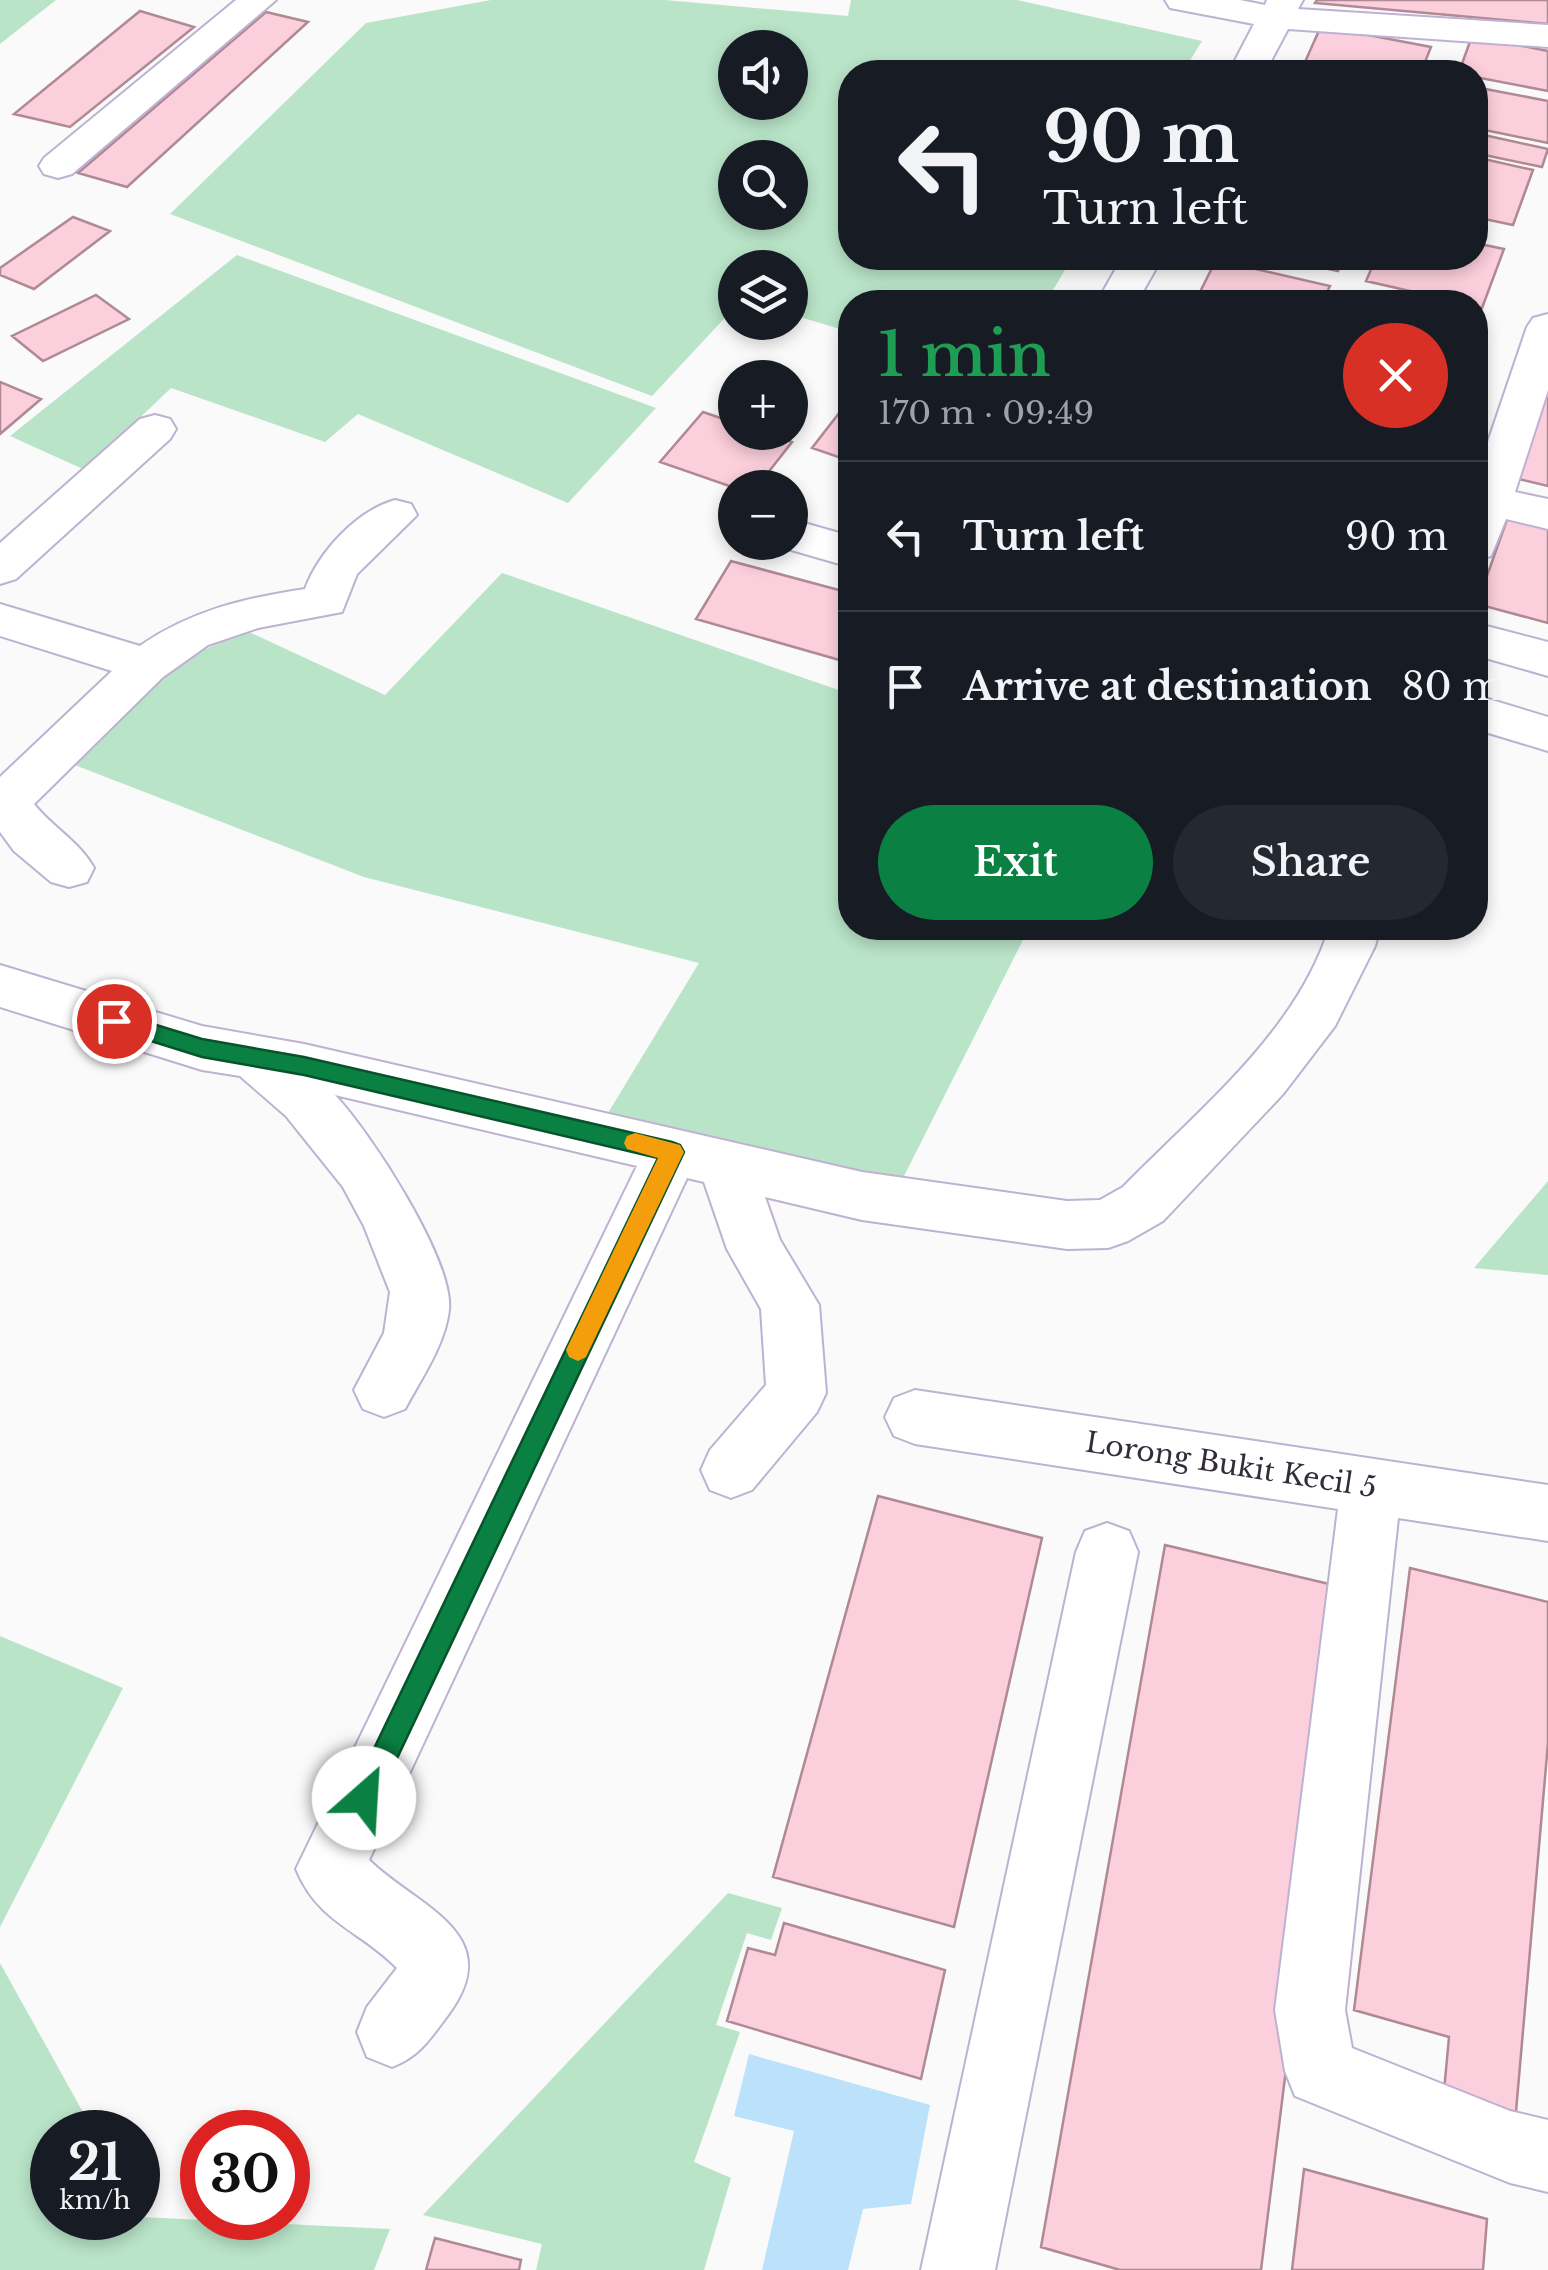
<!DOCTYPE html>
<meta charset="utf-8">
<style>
body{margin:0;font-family:"Libre Baskerville",serif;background:#242831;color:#f1f3f6;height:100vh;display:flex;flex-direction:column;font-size:38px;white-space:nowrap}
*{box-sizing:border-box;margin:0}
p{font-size:32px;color:#9ea1a6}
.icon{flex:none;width:55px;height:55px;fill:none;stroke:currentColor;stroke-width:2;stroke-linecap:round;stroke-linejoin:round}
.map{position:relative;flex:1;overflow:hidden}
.panel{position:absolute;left:838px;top:290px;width:650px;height:650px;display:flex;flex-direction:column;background:#171b24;border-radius:40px;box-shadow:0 5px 15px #0003}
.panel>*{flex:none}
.hud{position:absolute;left:838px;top:60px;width:650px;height:210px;border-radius:40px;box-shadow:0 5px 15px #0003;background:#171b24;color:#f1f3f6;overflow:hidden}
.fabs{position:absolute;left:718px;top:30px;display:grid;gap:20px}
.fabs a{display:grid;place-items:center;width:90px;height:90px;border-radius:50%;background:#171b24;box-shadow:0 5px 15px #0003;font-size:50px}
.speed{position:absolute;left:30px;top:2110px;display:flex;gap:20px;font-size:50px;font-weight:700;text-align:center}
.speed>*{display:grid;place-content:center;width:130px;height:130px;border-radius:50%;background:#171b24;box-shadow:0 5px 15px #0003;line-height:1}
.speed small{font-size:25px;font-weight:400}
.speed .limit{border:15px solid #d22;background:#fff;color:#111}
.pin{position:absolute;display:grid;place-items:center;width:85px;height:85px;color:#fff;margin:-42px;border:5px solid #fff;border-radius:50%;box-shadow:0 2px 10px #0007}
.me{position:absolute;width:110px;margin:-55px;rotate:26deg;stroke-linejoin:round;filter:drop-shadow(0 0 8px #0008)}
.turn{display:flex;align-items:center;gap:35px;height:210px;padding:0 40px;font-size:45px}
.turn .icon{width:130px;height:130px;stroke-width:2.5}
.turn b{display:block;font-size:70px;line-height:85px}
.round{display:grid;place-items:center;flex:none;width:105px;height:105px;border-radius:52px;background:#242831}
.headline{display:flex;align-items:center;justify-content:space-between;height:170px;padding:0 40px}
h1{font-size:60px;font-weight:600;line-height:75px;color:#1e9e55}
.action{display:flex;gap:20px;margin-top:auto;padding:20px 40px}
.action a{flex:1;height:115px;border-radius:60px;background:#0b8043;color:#fff;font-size:40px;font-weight:600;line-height:115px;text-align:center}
.action a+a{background:#242831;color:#f1f3f6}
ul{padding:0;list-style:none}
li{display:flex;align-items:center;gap:30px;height:150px;padding:0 40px;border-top:2px solid #363941}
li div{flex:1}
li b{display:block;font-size:38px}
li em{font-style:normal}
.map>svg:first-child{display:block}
.green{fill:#b9e4c8;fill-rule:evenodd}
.water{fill:#bbe2fa}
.building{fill:#fbcfdc;stroke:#af8994;stroke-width:2.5}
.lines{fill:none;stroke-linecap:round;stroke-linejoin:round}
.minor-casing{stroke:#beb1d2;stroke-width:4}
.minor{fill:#fff;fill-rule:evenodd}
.route{fill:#0b8043;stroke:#07532c;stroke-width:2.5}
.slow{fill:#f59e0b}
.labels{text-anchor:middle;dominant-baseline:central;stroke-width:9;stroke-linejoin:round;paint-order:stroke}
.street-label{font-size:28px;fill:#332d3a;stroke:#fff}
</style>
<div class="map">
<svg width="1548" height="2270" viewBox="0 0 1548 2270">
<rect width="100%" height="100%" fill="#fafafa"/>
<path class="green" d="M0,0H56L0,44Z
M491,0H665L848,16L851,0H1017L1202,41L1183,72H850V258H1072L1046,302H850V332L790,314V268H735V307L652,396L170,214L366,23ZM735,48H790V102H735ZM735,158H790V212H735Z
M237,255L656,408L568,503L358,414L325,442L171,388L85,470L10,436Z
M502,573L850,694V928H1029L899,1186L608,1113L699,963L364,877L67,762L167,666L247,631L385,695Z
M1548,1181V1275L1474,1268Z
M0,1636L123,1688L0,1927Z
M728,1893L782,1908L771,1940L747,1933L716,2025L740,2032L694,2162L731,2178L704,2270H536L542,2244L423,2215Z
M0,1963L94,2132H52V2218H138V2212L140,2217L390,2229L374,2270H0Z"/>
<path class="water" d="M749,2054L930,2105L911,2204L863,2209L848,2270H762L794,2131L734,2116Z"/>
<path class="building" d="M1317,0H1548V24L1315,3Z
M140,11L194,27L70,127L14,114Z
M266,12L308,22L127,187L78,173Z
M1321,26L1431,47L1421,72H1357L1305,62Z
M1472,36L1548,51V91L1475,77V72H1459Z
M1475,87L1548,101V143L1475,128Z
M1475,133L1548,149L1542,167L1475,153Z
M1475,157L1533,170L1513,225L1475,217Z
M73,217L110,231L34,289L0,275V268Z
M1475,243L1504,249L1482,308L1475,307V302H1458L1366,281L1376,258H1475Z
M1276,258H1343L1338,271Z
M1216,260L1330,286L1322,302H1195Z
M96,295L129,319L43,361L12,336Z
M0,382L41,399L0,434Z
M1546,393L1548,394V486L1515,478Z
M850,399V461L812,448Z
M703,412L735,423V432H764L792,442L756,488H735L660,462Z
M1510,511L1548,521V623L1477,604Z
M731,561L850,593V663L696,619Z
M878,1496L1042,1538L954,1927L773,1877Z
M1165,1545L1346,1588L1261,2270H1120L1041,2247Z
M1410,1568L1548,1602V1743L1515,2123L1443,2102L1449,2037L1354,2010Z
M784,1923L945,1970L921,2079L727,2021L748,1948L775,1955Z
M1304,2169L1487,2219L1483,2270H1292Z
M435,2238L521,2260L519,2270H426Z"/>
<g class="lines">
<defs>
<path id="minor" d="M236,0H276L72,174L58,178L44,174L39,166L44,158Z
M1165,0H1240L1265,5L1267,0H1303L1298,9L1548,25V47L1288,29L1265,72H1229L1254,24L1170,8Z
M1122,258H1162L1137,302H1097Z
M1548,314V390L1515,492L1548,499V529L1506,519L1491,556L1475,560V480L1527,327L1533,318Z
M155,415L170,419L176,429L170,439L16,579L0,584V543L140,419Z
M395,500L411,504L417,515L357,574L342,612L258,628L208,645L163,677L34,804C52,827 80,842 94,868L87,882L69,887L51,882L14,851L0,832V777L112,671L0,636V604L140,646C190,611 245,598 305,589C319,552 356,511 395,500Z
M790,519L850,536V567L774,545L790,542Z
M1475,623L1548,642V676L1475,655Z
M1475,695L1548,717V751L1475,729Z
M1329,928H1380L1375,946L1335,1026L1283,1094L1163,1221L1128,1241L1108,1248L1067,1249L862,1220L765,1197L780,1240L819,1305L826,1393L817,1412L752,1490L731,1498L710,1490L701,1470L710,1450L766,1385L761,1309L727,1249L704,1182L687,1178L369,1860C417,1907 509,1933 448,2015C430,2039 420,2056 392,2067L367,2057L357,2032L367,2007L397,1968C360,1930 318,1923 296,1869L637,1166L335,1095C370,1132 454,1260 449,1310C445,1345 421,1379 405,1409L384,1417L363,1409L354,1390L384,1333L390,1292L364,1226L343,1187L286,1116L240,1076L202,1070L0,1007V965L202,1026L304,1044L862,1172L1067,1201L1100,1200L1123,1187C1197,1111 1297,1032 1329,928Z
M915,1390L1548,1485V1541L1398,1518L1345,2010L1352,2048L1510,2111L1548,2120V2192L1510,2183L1295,2096L1285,2071L1275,2010L1338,1509L915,1444L894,1436L885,1417L894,1398Z
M1107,1523L1129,1531L1138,1552L995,2270H921L1076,1552L1085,1531Z"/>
</defs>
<use href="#minor" class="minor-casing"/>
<use href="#minor" class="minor"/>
</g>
<path class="route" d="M114,1012L202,1039L304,1057L672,1142L680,1145L684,1152L374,1807L364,1811L355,1807L351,1798L355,1788L658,1158L304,1075L202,1057L106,1027L103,1021L106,1015Z"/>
<path class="slow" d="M635,1133L680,1145L684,1152L586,1357L578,1361L569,1357L566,1350L658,1158L627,1149L624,1143L627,1136Z"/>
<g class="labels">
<g class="street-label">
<text transform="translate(1231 1465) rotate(9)">Lorong Bukit Kecil 5</text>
</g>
</g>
</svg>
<div class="fabs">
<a><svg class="icon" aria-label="sound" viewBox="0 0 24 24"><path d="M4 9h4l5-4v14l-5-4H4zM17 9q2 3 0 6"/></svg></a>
<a><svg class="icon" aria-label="search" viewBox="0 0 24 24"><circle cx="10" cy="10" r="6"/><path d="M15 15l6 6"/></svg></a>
<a><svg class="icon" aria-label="layers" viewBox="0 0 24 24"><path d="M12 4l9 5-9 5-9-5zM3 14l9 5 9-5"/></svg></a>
<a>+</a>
<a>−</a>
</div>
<div class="speed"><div>21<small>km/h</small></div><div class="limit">30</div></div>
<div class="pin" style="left:114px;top:1021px;background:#d93025"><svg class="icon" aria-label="arrive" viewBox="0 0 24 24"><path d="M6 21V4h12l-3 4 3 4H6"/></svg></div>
<svg class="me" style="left:364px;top:1798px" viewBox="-20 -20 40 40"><circle r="19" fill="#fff"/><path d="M0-13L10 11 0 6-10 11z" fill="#0b8043"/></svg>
<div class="hud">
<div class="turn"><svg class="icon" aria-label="left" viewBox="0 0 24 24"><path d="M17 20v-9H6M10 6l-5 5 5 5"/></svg><div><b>90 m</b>Turn left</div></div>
</div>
<section class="panel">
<div class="headline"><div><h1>1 min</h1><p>170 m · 09:49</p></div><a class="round" style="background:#d93025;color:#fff"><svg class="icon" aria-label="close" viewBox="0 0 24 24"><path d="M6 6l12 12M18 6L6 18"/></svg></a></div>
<ul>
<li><svg class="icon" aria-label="left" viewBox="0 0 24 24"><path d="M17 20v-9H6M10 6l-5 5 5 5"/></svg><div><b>Turn left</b></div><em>90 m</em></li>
<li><svg class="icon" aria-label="arrive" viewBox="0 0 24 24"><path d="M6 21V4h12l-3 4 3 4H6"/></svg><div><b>Arrive at destination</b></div><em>80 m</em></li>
</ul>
<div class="action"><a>Exit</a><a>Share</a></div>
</section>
</div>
